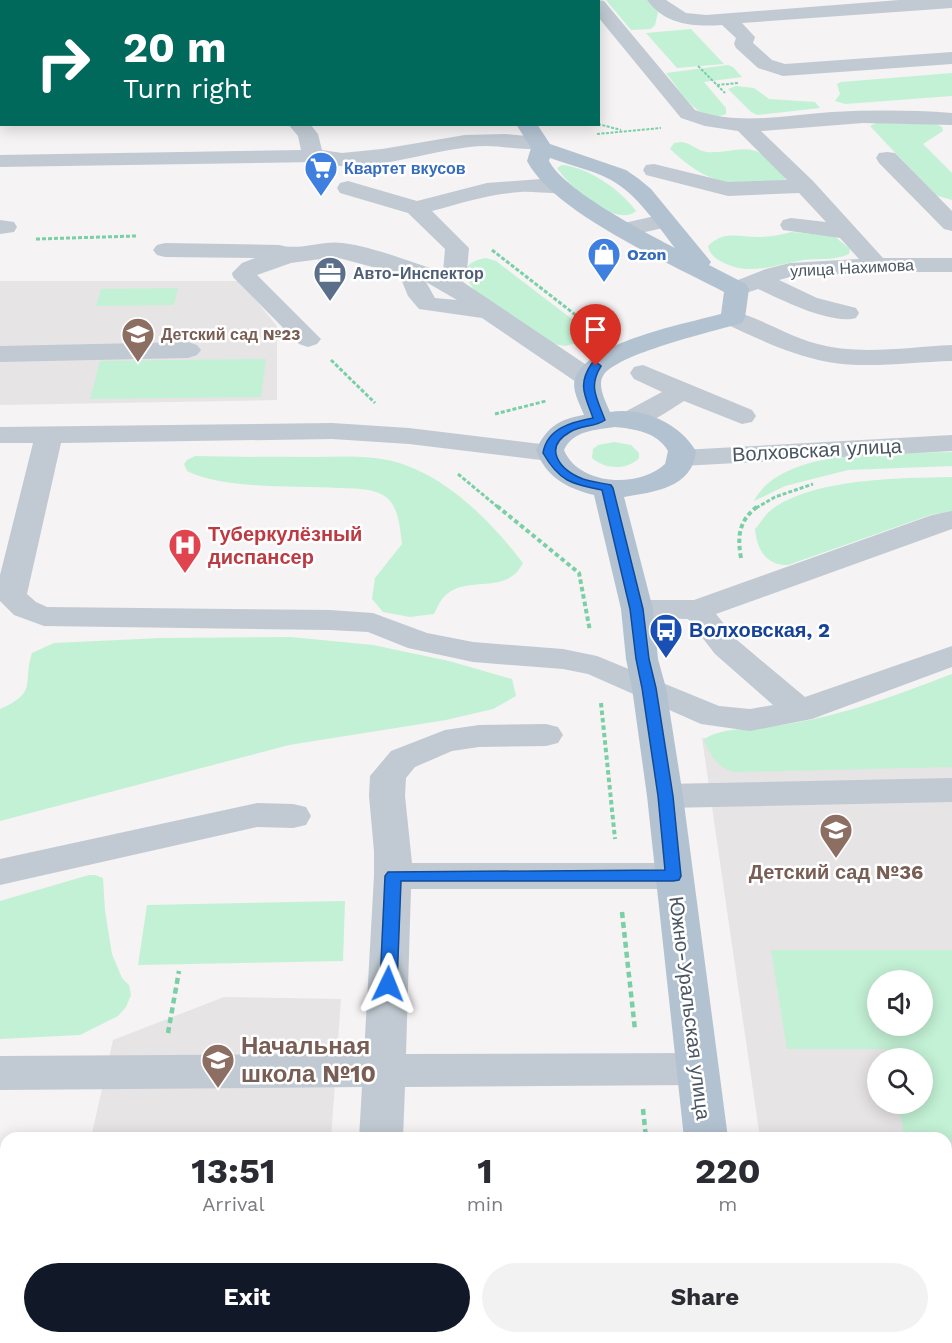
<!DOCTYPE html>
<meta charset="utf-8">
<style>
body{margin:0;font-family:"Work Sans",sans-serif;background:#f2f2f3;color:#2b2b33;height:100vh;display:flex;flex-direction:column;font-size:22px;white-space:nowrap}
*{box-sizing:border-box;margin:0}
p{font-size:20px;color:#7c7c81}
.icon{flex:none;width:33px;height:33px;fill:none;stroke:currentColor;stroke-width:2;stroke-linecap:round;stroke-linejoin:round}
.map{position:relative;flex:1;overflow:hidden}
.drawer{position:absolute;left:0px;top:1132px;width:952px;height:212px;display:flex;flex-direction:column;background:#fff;border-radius:18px 18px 0 0;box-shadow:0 3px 15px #0003}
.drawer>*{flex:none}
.guide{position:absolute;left:0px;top:0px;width:600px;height:126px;box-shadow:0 3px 15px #0003;background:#00695c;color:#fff;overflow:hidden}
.tools{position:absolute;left:867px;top:970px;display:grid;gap:12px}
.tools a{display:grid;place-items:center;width:66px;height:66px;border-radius:50%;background:#fff;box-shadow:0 3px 15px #0003;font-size:30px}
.pin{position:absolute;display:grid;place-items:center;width:51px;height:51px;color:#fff;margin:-62px -26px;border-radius:50% 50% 50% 0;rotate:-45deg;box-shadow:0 0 6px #0007}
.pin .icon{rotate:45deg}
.me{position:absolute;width:66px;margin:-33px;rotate:2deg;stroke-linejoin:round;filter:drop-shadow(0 0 4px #0008)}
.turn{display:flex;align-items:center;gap:21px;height:126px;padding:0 24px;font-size:27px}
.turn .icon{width:78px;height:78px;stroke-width:2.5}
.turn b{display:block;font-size:42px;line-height:51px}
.eta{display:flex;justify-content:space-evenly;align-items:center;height:102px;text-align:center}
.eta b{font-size:36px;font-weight:700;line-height:42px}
.primary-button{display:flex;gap:12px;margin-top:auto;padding:12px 24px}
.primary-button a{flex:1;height:69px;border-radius:36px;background:#111827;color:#fff;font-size:24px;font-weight:700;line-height:69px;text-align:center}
.primary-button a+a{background:#f2f2f3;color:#2b2b33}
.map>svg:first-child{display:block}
.education{fill:#e6e4e5;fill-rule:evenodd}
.green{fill:#c3f1d5;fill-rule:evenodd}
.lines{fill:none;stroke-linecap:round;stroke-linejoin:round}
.path-far3{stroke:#7ad0a6;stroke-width:2;stroke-dasharray:3 1.5;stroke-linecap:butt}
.path-far2{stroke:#7ad0a6;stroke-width:3;stroke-dasharray:4 2;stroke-linecap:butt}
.path-far1{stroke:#7ad0a6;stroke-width:4;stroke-dasharray:4.5 3;stroke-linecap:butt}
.path{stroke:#7ad0a6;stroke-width:4.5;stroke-dasharray:6 4;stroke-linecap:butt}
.minor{fill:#c1cad2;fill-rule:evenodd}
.major{fill:#b3c2d1;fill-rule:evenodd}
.route{fill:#1a73e8;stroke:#114b97;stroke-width:1.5}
.labels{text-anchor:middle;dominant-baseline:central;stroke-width:5;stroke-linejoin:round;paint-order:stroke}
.far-shop-label{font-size:16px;font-weight:bold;fill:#366cbe;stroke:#fff;text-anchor:start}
.far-street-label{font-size:16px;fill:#4a5661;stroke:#fff}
.far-service-label{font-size:16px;font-weight:bold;fill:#4e5e75;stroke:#fff;text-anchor:start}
.far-education-label{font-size:16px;font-weight:bold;fill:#785e54;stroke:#fff;text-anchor:start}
.street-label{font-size:20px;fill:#4a5661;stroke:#fff}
.health-label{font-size:20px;font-weight:bold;fill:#be3a42;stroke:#fff;text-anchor:start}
.transit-label{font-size:20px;font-weight:bold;fill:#164399;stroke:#fff;text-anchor:start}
.education-label{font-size:20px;font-weight:bold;fill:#785e54;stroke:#fff}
.near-education-label{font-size:24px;font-weight:bold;fill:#785e54;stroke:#fff;text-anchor:start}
</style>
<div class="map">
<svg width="952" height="1343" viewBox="0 0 952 1343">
<rect width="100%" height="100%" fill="#f5f3f3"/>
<path class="education" d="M0,281H240L277,326V400L0,405Z
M952,734V1205H947L946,1138H760L702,738ZM878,981H922V1026H878ZM878,1059H922V1104H878Z
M224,997L341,999L331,1138H91L113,1040Z"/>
<path class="green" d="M606,0H647L658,12L655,25L651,29L631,30Z
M691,29L724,64L677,68L646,33Z
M728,65L733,67L742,77L704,82L726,108V114C698,125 681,91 666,73Z
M952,73V96L845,104L835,101L840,94L837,84L841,82Z
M736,86L754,88L769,99L815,102L820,108L757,115L751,112L728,89Z
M876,123L936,124L942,127L943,131L923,144L952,173V200L935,195L870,126Z
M681,142C691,143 698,151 707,152C733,154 749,140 771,161C777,167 782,172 786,180C732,186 712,188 670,149L674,143Z
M562,165C588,167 621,190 636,211C615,229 568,185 557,168Z
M792,232L834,236L850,249L849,254C834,261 818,258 803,260C775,265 750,276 724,263C716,259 710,255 708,246C724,230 738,237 758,237C770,237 781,235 792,232Z
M486,258L496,261L581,326L586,332V340L566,346L553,344L478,294C463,278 459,262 486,258Z
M178,288L174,305L96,306L101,289Z
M266,359L261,397L90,399L100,361Z
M614,442L631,445L639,453V458C627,471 604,469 592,458L593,449L598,445Z
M952,452V466L848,470L785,486L754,501C782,446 898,454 952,452Z
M195,456C234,457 274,457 314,457C338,457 363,455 387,460C442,471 490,520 523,563C506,596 470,575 447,594C441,598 437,608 434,614L410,617L383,612L372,599L375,578L402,544C400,529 399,507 386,497C372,487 352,489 337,488C296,486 222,489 187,471L184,464L187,460Z
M952,477V512L933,514L788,565C766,565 757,550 755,529C760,524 764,516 770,511C811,478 901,478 952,477Z
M291,637L373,645L449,661L512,679L516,696L493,709L446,720L289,745L0,821V709C39,692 22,683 32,653L54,643L161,638Z
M952,674V767L735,772C717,768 710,755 704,740C715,728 758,728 775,726C837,718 894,696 952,674Z
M89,875H95L103,878L105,911L112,954L122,978L129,985L131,995L126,1007L118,1016L80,1035L0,1039V901Z
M345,901L343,961L138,965L147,905Z
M771,950H952V1141H947L946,1138H905L898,1104H922V1059H889L886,1049H787ZM878,981H922V1026H878Z"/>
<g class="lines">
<path class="path-far3" d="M190,2L207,0
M698,66L725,93
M717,85L739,83
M598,124L621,130
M597,134L661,128"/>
<path class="path-far2" d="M36,239L136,236
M492,250L595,330
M331,360L375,403
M495,414L546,401
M458,474L499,508
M756,508L775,497L813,484"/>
<path class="path-far1" d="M497,506L579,573L590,631
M741,558C737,536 739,520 758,506
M601,703L615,839"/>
<path class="path" d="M622,912L635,1030
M168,1033L179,971
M643,1109L646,1138
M946,1331H952
M778,1343L847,1338"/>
<path class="minor" d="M26,0H44L45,2H27Z
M272,0H307L271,2Z
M599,0L604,1L695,110C740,126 786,115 832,112C872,110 912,110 952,113V125L863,123L761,131L813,181L883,258H952V272H877L790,277L779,280L817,298L856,308L859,313L856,318C830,325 782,300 758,289L737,296L728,294L725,289L728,284L766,269L790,263L859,259L840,238L783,230L780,225L783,220L791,218L826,222L799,193L728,196L646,175L643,170L646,165L654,164L728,182L787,180L738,131L705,126L681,118L598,17V2H591Z
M647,0H666L686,13L706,15L899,0H952V8L742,23L755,37L753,43L772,60L785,64L952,52V64L783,76L758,68L736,48L734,44L736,38L722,25C694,27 665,25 647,0Z
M0,20H2V30H0Z
M0,52H2V64H0Z
M288,124H310L318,134L322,150L342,153L382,149L465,135L506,134L538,137L545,139L548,143L545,147C527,152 505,146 486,146C432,147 368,177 316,162L0,167V155L301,150L298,136Z
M887,152L895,153L952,211V231L944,229L879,163L876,158L879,153Z
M541,179L568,182L571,187L568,192C553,195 536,191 520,192C490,194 461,203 432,211L469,248L467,271L463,282L597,372L601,378L597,384L588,386L579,384L482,318L419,309L408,296L399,274L335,257L291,263L257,275L321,339L317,344L308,347L299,344L233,277L232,273L242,263L255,258L165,257L157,255L153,250L157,245L165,243L279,245C301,251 320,240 343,243C374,247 413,263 443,272L445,249L408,213L340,193L337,188L340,183L348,181L417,201L487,183ZM426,282L457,300L435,298Z
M664,214L672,216L675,221L672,226L623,237L615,235L612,230L615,225Z
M0,220L14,222L17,227L14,232L0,234Z
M733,311C761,318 786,335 814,343C858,356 907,347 952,345V361C911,362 868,369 828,362C791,355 758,339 724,323L721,318L724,313Z
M188,342L197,345L201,350L197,355L188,358L0,362V346Z
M643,365L752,410L756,416L752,422L742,424L684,401C666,412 643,431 621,426L617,420L621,414L662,392L634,379L630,373L634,367Z
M332,423L409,428L549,445L559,447L563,453L559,459L549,461L409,444L332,439L61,443L27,594L36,602L47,607L330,610L373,613L427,633L473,642L563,649L597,656L719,706L750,709L773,705L715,654L688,619L637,618L626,616L621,609L626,602L637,600H694L932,515L952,511V529L716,614L737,640L805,697L952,646V667L812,719L750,731L701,724L588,674L563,669L473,662L408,648L368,632L330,630L44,626L14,615L0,601V575L33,443H0V427Z
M952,435V451L682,466L672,464L668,458L672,452L682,450Z
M546,724L558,727L563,735L558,743L546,746L479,747L452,751L415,767L406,778L405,796L412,863H673L686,867L692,876L686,885L673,889H411L406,1054L697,1053L712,1057L718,1069L712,1081L697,1085L405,1087L403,1138H359L362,1087L0,1090V1056L364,1054L374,876V851L369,796L370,776L391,751L445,730L479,725Z
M952,778V802L665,808L652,804L647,796L652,788L665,784Z
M257,803L293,804L306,807L311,816L306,825L293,828L257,827L0,885V859Z
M952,1247V1287L946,1288V1248Z
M0,1266H6V1308H0Z
M6,1318V1338H35L34,1343H0V1320Z"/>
<path class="major" d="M435,0H453L454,2H436Z
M516,124H537L550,144L626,170L639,179L651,189L707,257L711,262L709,265L746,284L749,289L745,318L742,323C715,331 615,354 603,376C597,386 606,402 610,412C643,407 679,423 696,451C693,488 653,492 624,497L653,609L658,659L666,688L683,796L728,1138H684L647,796L632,688L626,659L621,609L594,495C566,488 546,477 536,450C547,427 559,419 584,415C580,404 570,388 576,376C591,342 687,323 721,314L724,292C671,264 554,213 527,161L531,148ZM550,158C569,165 593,170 611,180C638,195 656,224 675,248C643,231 565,191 549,161ZM615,427C635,429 657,432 668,451L665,464C638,489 578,485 564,450C573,430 596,430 615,427Z
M703,1338H751V1343H703Z"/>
</g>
<path class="route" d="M596,362L601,366C588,387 597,398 605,420C596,427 581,425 570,432C542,448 560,470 583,479C592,482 602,483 611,485L613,488L643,609L649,659L656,688L673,796L681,876L679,880L673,881H401L397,984L394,988L388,990L383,988L380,984L385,876L388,872L665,870L658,796L642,688L636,659L630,609L602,490C571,484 559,481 543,453C547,428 572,422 593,418C585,395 577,385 592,363Z"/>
<defs>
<symbol id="supermarket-pin" viewBox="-11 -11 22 30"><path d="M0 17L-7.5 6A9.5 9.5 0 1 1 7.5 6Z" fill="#3f7fe0" stroke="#fff"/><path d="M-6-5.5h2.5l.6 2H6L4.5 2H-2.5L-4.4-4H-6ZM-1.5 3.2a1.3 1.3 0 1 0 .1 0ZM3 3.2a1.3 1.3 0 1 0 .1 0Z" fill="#fff"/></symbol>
<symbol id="shop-pin" viewBox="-11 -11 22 30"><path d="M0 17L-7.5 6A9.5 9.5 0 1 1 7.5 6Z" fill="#3f7fe0" stroke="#fff"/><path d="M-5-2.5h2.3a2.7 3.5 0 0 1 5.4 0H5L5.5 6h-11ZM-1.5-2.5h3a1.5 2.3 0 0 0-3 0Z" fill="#fff"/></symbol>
<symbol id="office-pin" viewBox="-11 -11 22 30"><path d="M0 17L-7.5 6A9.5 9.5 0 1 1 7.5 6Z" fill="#5c6f8a" stroke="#fff"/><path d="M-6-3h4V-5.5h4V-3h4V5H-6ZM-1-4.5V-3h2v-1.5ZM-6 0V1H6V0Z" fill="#fff"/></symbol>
<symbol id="school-pin" viewBox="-11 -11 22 30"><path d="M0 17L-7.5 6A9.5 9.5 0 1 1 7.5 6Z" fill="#8d6e63" stroke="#fff"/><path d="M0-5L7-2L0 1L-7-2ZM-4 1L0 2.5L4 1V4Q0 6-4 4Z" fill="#fff"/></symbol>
<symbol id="hospital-pin" viewBox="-11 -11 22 30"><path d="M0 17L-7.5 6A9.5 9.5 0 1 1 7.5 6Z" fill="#e0444e" stroke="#fff"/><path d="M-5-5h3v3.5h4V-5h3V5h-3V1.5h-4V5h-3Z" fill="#fff"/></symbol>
<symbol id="bus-pin" viewBox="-11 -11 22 30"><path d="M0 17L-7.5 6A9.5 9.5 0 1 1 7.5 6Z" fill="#1a4fb4" stroke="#fff"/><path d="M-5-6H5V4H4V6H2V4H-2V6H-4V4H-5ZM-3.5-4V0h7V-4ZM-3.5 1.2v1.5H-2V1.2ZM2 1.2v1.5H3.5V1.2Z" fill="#fff"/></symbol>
</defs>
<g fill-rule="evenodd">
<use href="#supermarket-pin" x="302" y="149" width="38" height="52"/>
<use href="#shop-pin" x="585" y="235" width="38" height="52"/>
<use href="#office-pin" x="311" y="254" width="38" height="52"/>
<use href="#school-pin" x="119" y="315" width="38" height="52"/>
<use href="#hospital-pin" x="166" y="526" width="38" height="52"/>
<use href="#bus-pin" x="647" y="611" width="38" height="52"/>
<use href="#school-pin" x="817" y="811" width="38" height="52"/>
<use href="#school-pin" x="199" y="1041" width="38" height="52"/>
</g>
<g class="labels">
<g class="far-shop-label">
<text x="344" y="168">Квартет вкусов</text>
<text x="627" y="254">Ozon</text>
</g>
<g class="far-street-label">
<text transform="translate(852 268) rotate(-3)">улица Нахимова</text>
</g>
<g class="far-service-label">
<text x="353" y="273">Авто-Инспектор</text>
</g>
<g class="far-education-label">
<text x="161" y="334">Детский сад №23</text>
</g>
<g class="street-label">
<text transform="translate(817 450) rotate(-3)">Волховская улица</text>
<text transform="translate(690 1008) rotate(83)">Южно-Уральская улица</text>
</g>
<g class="health-label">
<text x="208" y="534">Туберкулёзный<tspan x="208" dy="23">диспансер</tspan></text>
</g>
<g class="transit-label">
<text x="689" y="630">Волховская, 2</text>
</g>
<g class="education-label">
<text x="836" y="872">Детский сад №36</text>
</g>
<g class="near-education-label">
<text x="241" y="1046">Начальная<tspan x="241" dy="28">школа №10</tspan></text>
</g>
</g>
</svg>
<div class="tools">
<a><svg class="icon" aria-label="sound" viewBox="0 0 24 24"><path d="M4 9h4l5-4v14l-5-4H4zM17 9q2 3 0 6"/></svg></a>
<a><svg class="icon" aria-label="search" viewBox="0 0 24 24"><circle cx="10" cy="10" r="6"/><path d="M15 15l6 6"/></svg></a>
</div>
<div class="pin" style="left:596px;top:366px;background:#d93025"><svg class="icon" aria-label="arrive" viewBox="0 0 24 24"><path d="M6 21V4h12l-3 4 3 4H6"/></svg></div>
<svg class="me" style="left:388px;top:984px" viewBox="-20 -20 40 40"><path d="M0-17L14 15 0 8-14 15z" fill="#1a73e8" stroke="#fff" stroke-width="4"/></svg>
<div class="guide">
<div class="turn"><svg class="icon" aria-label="right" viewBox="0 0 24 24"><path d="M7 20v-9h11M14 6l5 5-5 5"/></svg><div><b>20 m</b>Turn right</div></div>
</div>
<section class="drawer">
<div class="eta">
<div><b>13:51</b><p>Arrival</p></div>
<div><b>1</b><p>min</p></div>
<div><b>220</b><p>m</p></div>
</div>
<div class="primary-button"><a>Exit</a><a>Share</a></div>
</section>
</div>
